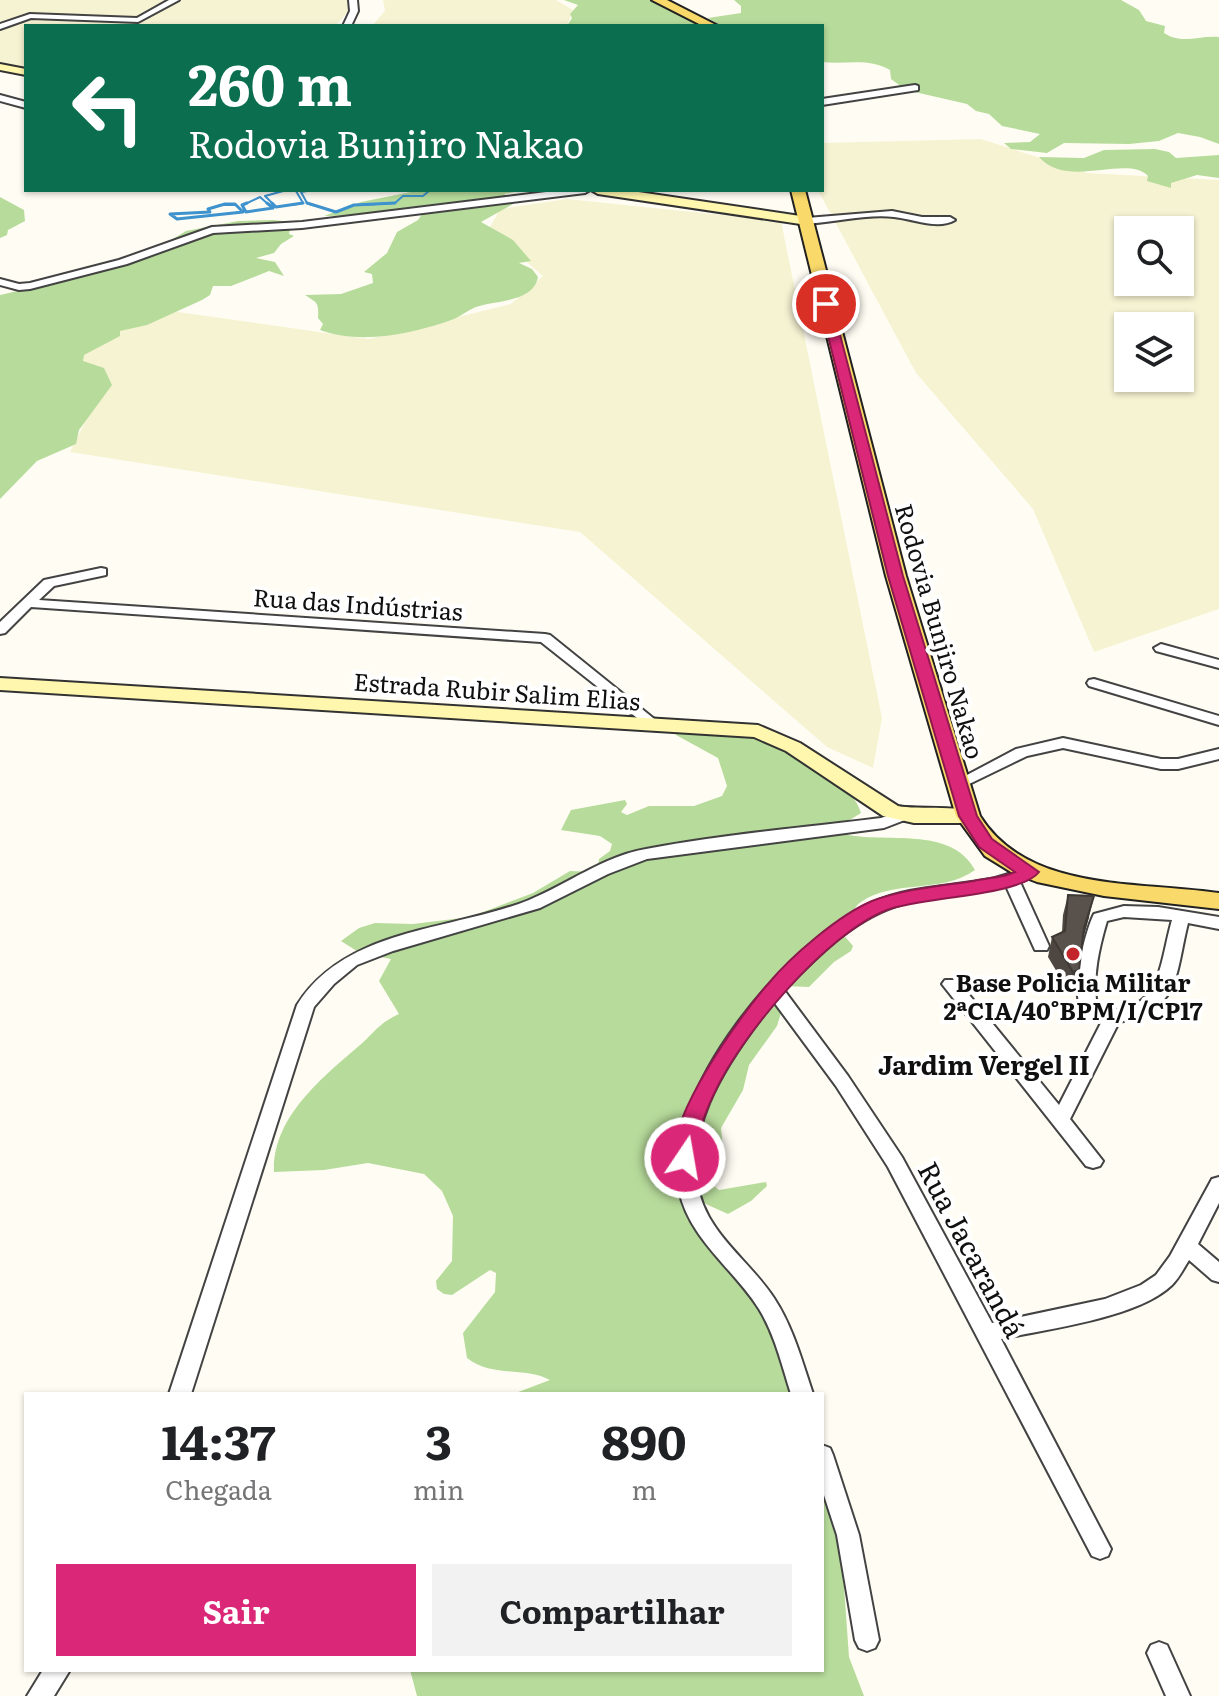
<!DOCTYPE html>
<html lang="pt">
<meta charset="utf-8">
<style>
body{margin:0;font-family:Literata,serif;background:#f2f2f2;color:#202124;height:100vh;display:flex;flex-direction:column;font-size:30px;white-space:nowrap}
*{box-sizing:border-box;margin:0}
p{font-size:26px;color:#757577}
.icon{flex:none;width:44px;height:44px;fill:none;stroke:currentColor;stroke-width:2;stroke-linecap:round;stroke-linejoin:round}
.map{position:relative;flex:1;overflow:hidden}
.side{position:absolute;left:24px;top:1392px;width:800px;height:280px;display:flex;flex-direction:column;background:#fff;border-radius:0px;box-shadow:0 2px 6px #0004}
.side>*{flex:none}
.guide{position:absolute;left:24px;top:24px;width:800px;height:168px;border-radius:0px;box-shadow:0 2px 6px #0004;background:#0b6e4f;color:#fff;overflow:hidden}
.buttons{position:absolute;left:1114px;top:216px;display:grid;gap:16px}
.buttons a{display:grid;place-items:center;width:80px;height:80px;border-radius:0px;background:#fff;box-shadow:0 2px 6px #0004;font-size:40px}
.pin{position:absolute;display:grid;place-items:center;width:68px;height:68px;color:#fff;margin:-34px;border:4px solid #fff;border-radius:50%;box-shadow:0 2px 8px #0007}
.me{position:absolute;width:88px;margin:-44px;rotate:12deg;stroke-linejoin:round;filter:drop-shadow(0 0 6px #0008)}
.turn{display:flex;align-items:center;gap:28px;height:168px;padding:0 32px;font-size:36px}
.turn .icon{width:104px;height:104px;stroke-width:2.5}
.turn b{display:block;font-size:56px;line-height:68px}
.eta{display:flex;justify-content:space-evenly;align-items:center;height:136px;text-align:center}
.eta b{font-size:48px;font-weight:700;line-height:56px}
.action{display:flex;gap:16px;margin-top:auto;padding:16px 32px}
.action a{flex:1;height:92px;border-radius:0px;background:#db2777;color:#fff;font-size:32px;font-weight:700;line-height:92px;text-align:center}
.action a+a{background:#f2f2f2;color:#202124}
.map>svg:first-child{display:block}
.farmland{fill:#f6f3d3;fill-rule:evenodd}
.forest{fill:#b7db9b}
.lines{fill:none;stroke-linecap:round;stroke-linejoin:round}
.stream-far1{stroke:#3e92ce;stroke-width:2}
.stream{stroke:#3e92ce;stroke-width:3}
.street-casing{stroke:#434343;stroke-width:4}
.secondary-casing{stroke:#323232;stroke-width:4}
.primary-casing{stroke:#212121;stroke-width:4}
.street{fill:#fff;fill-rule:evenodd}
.secondary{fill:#fff7ae;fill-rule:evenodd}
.primary{fill:#f9d96a;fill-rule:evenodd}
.wall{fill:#4d4641}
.shaded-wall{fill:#3e3935}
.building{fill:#59514c;stroke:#3e3935;stroke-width:2}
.route{fill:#db2777;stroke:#8e194d;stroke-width:2}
.poi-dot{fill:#c2262b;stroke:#fff;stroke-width:3}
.labels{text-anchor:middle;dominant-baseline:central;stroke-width:8;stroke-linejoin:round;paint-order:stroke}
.street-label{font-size:24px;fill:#101010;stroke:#fff}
.poi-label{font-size:24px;font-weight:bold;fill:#101010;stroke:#fff}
.neighbourhood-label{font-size:26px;font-weight:bold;fill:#101010;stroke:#fff}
.near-street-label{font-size:28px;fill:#101010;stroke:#fff}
</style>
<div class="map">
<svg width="1219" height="1696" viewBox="0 0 1219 1696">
<rect width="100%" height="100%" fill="#fffdf3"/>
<path class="farmland" d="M0,0H359L335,26H26V68L0,66Z
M383,0H556L573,10L567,26H372L385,11Z
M981,139L1087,173L1219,180V609L1094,652L1033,509L916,373L818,190H822V143ZM1128,230H1180V282H1128ZM1128,326H1180V378H1128Z
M567,199L781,221L882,718L873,768L827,747L580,532L70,452L105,382L38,357L171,311L368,339L511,304L543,276L489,229L500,209Z"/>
<path class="forest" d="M564,0H653L709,26H567L572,18L570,14L578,5Z
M734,0H1121L1139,10L1146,21L1165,26L1164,33C1182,45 1199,35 1219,37V144L1200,137L1178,133L1159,141L1129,144L1064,143L1047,153L1011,149L1004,143L1030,142L1040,134L1002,126L989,114L976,111L967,104L906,90L891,79L890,70C867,57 847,65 822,62V26H721L708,18L741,13V6Z
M1155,149L1169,152L1176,158L1219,155V178L1197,175L1171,183V188L1147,181L1148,176C1126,154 1068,190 1039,157L1084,158L1104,150Z
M421,190H526L504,194L515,199L513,204L481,222L513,240L531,261L519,263L532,269L538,277C533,303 495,300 476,307C468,310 461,316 454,319C413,334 361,345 320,330L323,324L318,318C319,302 317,303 305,295L341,294L373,283L372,274L364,272L387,253L397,232L418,220L422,214L324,216L361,202Z
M0,197L24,210L25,221L8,230L7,235L0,238Z
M273,220L319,225L290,229L289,234L294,236L281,244L274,253L256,258L275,262L284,276L269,271L231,286H213L210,295L202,300L147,325L120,331V336L84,355L83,361L104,368L112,385L79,430L76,444L37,461L0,499V295L105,271L158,248L186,231L238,221Z
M676,732C698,733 724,730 746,734C780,740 852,779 861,813L840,826L843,834C885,844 951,825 975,870C942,894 894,879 861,902C850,909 855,921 842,933L853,946L851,951L834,962L809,987L783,986L775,990L781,1013L777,1026L749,1065L743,1090L721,1128L723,1149L706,1173L710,1183L719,1190L766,1182L767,1186L751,1201L728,1214L699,1201L693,1204L773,1317L801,1394H513L550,1380C524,1366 492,1378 467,1358L463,1333L495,1292L496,1273L490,1270L452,1295L444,1294L437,1289L436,1281L452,1261L453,1216L442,1191L424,1174L368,1163L324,1170L274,1172C272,1117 323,1077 360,1045C375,1032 379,1023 399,1014L379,981L391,959L360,953L341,941L359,928L375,923L413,924L470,917L533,893L570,871L597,872L599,859L610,851L612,844L600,836L561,830L571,810L625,800L627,804L621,812L627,815L649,806H694L722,796L727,786L718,758L676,735Z
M822,1468L842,1559L849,1657L864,1696H417L410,1670H822Z"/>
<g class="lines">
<path class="stream-far1" d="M288,190L296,191L303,203L292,205
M223,205H236
M243,205L260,197L269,205
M274,205L265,196L287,190
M312,205L307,203L301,192L313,190
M362,205L395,203L403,196H423L430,190"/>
<path class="stream" d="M247,203L242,205L246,212L273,208L267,203
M272,203L276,207L303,203
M307,203L336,212L354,205L395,203
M225,204H235L243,212L177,219L170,214L210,212L208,209Z"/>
<defs>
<path id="street" d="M169,0H179L138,22L31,18L0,29V24L30,14L137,18Z
M349,0H357L358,11L351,26H343L350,11Z
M915,85L918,86V90L822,105V99Z
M0,95L26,102V108L0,101Z
M562,190H590L585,193L302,228L213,233L127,264L30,289L19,290L0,285V279L19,284L30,283L119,260L212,227L302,222Z
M892,211L922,217H950L955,220C938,230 913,219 894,217C867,214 835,222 807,224L802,221L807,218Z
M101,568L106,569V575L54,586L39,600L545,634L550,635L663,726L661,729H651L541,642L31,607L5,633L0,634V622L44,580Z
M1161,644L1219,660V668L1156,651L1154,648Z
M1094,679L1219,716V725L1089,686L1087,683L1089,680Z
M1063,738L1161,759H1178L1219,749V759L1178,769H1161L1063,748L1027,756L963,787H953L950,784L1016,749Z
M904,810L910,812L912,815L910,818L884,828L647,859L608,874L540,908L393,951L357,965L334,984L314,1007L191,1394H169L297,1005C346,927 452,931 529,900C568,884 604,856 646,849C723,834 803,828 881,818Z
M1030,867L1038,872L1036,876L1020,882L1049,946L1047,950H1035L1006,886C972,895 936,894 903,904C855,917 818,956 784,990L848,1076L902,1157L992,1323L1105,1299L1141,1285L1156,1275L1170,1256L1212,1179L1219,1177V1203L1198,1244L1219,1262V1282L1212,1280L1189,1260C1184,1268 1179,1278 1172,1285C1138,1318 1046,1329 1001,1339L1111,1549L1108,1556L1100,1559L1092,1556L888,1167L836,1086L774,1002C729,1058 668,1143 709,1217C726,1247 755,1269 774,1298C793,1327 802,1361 813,1394H791C782,1366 775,1335 759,1309C734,1269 689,1239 679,1190C660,1091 787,943 871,903C908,886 950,887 990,879C1004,877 1016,870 1030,867Z
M1124,906L1158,907L1219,917V929L1188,923C1175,974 1181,1010 1119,1022L1070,1119L1103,1161L1100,1166L1093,1168L1086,1166L942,984L945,980H957L1059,1105L1101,1023C1094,1021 1089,1020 1084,1015C1069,996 1084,934 1094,914ZM1124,917L1172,920C1159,965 1162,1014 1101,1010L1097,1006C1092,978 1099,948 1107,921Z
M822,1445L830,1448L833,1455L859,1535L879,1640L875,1648L867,1651L859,1648L855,1640L837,1535L822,1489Z
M1159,1642L1167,1645L1190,1696H1166L1147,1653L1151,1645Z
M43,1670H70L54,1696H27Z"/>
<path id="secondary" d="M0,64L26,69V75L0,70Z
M591,190H625L807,217L814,221L807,225L598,194Z
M0,678L758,725L800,743L898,806C916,810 970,804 979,816L968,823H914L883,816L786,751L754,737L0,690Z"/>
<path id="primary" d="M652,0H667L718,26H703Z
M791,190H805L906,576L980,816C1028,893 1139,881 1219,893V909L1104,896L1037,882L1011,872L985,856L956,816L886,576Z"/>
</defs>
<use href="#street" class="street-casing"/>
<use href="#secondary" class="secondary-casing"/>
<use href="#primary" class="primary-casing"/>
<use href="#street" class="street"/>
<use href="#secondary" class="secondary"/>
<use href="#primary" class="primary"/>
</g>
<path class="wall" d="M1068,895L1089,917L1083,939L1075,991L1069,992L1048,957L1052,937L1062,932L1063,915Z"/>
<path class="shaded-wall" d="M1094,896L1089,917L1080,949L1084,928Z
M1079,970L1075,991L1069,992L1073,972Z"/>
<path class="building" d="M1068,895L1094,896L1084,928L1079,970L1073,972L1052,937L1065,931Z"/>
<path class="route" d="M826,300L832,304L903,576L977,816L992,839L1039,872C1021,896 920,897 887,910C827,933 740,1036 714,1094C709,1104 704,1117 701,1128C698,1140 699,1153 693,1164L685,1166L678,1164C658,1128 743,1012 768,984C791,956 839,915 872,901C904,889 940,886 974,881C987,878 1002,878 1015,872L979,847L959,816L888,576L820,304Z"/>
<circle class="poi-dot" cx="1073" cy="954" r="8"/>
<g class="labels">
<g class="street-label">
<text transform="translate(358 603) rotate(4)">Rua das Indústrias</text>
<text transform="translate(941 631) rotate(74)">Rodovia Bunjiro Nakao</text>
<text transform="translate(497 690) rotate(4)">Estrada Rubir Salim Elias</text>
</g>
<g class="poi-label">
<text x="1073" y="981">Base Policia Militar<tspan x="1073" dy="28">2ªCIA/40°BPM/I/CP17</tspan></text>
</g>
<g class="neighbourhood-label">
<text x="984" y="1063">Jardim Vergel II</text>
</g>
<g class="near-street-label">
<text transform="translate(973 1249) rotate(62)">Rua Jacarandá</text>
</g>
</g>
</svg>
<div class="buttons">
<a><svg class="icon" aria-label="search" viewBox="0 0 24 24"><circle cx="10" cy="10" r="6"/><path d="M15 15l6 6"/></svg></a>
<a><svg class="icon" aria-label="layers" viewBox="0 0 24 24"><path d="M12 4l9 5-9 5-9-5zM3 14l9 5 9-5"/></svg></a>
</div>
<div class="pin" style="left:826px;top:304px;background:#d93025"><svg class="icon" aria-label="arrive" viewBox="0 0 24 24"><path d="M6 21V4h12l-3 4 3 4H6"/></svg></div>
<svg class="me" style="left:685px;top:1158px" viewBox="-20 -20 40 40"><circle r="17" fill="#db2777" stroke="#fff" stroke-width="3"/><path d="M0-11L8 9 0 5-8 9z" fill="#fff"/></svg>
<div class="guide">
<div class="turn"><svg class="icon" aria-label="left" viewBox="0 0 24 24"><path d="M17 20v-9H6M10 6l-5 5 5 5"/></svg><div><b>260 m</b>Rodovia Bunjiro Nakao</div></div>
</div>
<section class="side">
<div class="eta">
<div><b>14:37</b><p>Chegada</p></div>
<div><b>3</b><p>min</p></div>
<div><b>890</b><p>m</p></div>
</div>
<div class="action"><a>Sair</a><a>Compartilhar</a></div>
</section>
</div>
